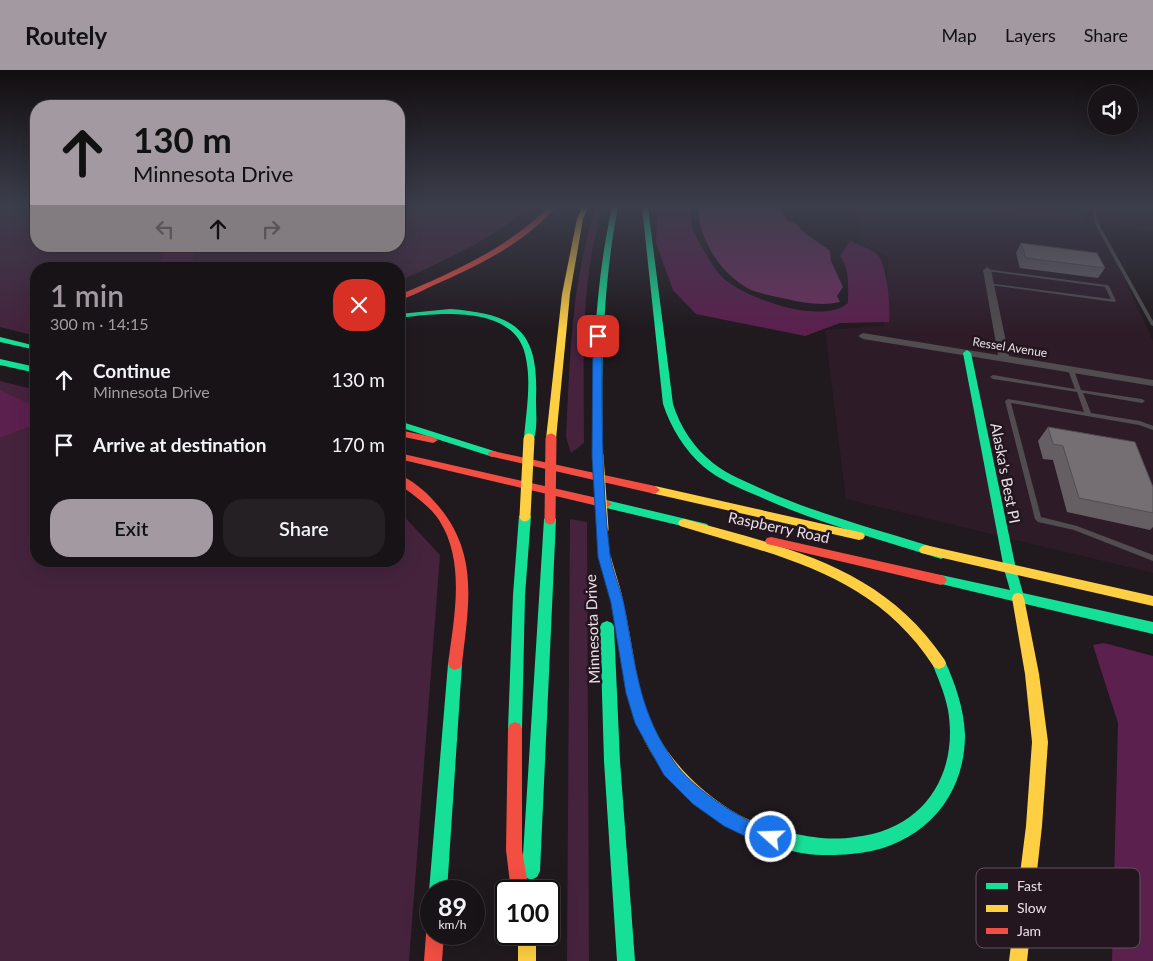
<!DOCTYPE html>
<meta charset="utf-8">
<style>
body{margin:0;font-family:Lato,sans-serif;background:#252023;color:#f1f3f6;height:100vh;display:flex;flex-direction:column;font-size:19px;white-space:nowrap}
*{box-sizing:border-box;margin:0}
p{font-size:16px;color:#9f9ea1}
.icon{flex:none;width:28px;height:28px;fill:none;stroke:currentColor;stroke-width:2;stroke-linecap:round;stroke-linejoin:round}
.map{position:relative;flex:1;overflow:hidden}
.sheet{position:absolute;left:30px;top:192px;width:375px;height:305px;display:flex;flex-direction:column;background:#181316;border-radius:20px;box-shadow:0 5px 20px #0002,0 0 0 1px #363235}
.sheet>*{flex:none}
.banner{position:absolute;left:30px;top:30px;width:375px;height:152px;border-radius:20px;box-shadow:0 5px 20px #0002,0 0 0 1px #363235;background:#a39aa1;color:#111;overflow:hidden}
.buttons{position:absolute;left:1088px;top:15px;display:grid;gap:10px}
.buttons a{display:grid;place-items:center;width:50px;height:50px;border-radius:50%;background:#181316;box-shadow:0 5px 20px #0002,0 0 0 1px #363235;font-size:25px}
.speed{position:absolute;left:420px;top:810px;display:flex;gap:10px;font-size:25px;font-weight:700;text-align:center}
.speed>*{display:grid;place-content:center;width:65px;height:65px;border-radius:50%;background:#181316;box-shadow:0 5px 20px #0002,0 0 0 1px #363235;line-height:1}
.speed small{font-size:12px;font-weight:400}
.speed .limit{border:2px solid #111;border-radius:8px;background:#fff;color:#111}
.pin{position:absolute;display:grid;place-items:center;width:42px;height:42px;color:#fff;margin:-21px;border-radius:10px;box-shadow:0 2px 8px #0006}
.me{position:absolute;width:55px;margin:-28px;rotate:290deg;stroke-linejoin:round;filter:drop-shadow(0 0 4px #0008)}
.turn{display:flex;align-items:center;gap:18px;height:105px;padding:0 20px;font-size:22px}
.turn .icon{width:65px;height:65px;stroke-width:2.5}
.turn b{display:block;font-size:35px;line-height:42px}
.lanes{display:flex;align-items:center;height:48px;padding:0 20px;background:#0003;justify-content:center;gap:25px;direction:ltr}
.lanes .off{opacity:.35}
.round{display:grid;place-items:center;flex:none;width:52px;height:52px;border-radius:20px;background:#252023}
.head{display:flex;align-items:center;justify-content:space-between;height:85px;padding:0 20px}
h1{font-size:30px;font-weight:600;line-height:38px;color:#a39aa1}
.primary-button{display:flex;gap:10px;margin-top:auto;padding:10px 20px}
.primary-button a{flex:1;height:58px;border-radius:20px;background:#a39aa1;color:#111;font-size:20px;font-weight:600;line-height:58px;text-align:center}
.primary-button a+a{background:#252023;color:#f1f3f6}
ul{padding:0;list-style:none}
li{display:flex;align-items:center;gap:15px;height:65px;padding:0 20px}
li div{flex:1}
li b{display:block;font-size:19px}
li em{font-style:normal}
header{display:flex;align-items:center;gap:30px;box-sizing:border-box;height:70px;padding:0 25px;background:#a39aa1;color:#111}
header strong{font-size:24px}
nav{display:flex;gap:28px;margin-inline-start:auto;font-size:18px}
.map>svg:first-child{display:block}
.built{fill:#2d1c28}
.green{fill:#45233d}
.forest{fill:#5b204e}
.water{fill:#6e3060}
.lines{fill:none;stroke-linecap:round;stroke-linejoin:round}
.lane{fill:#504c4f;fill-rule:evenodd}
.street{fill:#504c4f;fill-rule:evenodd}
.fast{fill:#16e098;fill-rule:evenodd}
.slow{fill:#ffcf43;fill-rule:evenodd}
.jam{fill:#f24e42;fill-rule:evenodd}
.slow-bridge{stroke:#ffcf43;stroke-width:11}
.jam-bridge{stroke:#f24e42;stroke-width:11}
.wall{fill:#655f63}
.building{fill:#756f73;stroke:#524e50}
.route{fill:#1a73e8;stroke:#114b97}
.labels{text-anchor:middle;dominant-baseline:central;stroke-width:5;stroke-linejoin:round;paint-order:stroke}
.far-street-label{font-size:12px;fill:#eae0e7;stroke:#23161f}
.street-label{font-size:15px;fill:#eae0e7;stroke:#23161f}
.key{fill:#23161f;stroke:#5f535b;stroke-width:1}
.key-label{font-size:14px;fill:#eae0e7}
</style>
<header>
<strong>Routely</strong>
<nav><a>Map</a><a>Layers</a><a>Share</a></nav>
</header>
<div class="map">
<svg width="1153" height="891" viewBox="0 0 1153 891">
<rect width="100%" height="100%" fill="#20191e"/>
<path class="built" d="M857,137H1153V161L1094,154L1118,195L1153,271V503L846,429L825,260L884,256L888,187L861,173Z"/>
<path class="green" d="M0,137H36V176H399V137H531C488,171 448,189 399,211V199H36V266L0,257Z
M596,137H603C579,213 584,294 584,373L571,383L566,367C570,289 571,211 596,137Z
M958,137H1081L1084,153L962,138Z
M0,311L36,320V491H399V441L440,485L409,891H0Z
M570,449L587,452L589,891H567Z"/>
<path class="forest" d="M657,137H691C691,144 691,154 693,160C696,168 715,200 721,206C743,228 822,256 848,233C848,217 850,199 840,186L850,171C858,175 872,179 878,185C887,196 891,238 889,252L840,253L805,266L696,244L673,220L656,173Z
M165,176H195L192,199H159Z
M0,320L36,337V354L0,368Z
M1104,573L1153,586V891H1112L1118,653L1093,575Z"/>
<path class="water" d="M698,137H779L787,150L798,155L801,160L830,181L831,191L843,217L837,226L840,232C822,236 804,233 787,229C775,226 760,224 749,219C720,203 699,170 698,137Z"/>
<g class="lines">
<path class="lane" d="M1091,137H1095L1100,156L1153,251V256L1151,255L1096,156Z
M985,199L1107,215L1109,216L1116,231L1114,232L990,215H988V213L1111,229L1105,217L987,201H985Z
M1071,298L1074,300L1081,320L1142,329L1145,331L1142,333L1083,323L1091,343L1140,351L1153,356V360L1139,355L1011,333L1041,447L1077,456L1153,485V491L1074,460L1038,452L1035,449L1005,331L1008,329L1084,342L1077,322L993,309L990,307L993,305L1075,319L1068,300Z"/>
<path class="street" d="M987,197L991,200L1009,286L1153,310V316L863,269L858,266L863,263L998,285L983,200Z"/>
<path class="fast" d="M612,137H618C602,220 601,302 603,386L598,389L593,386C592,302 594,220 612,137Z
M642,137H648L673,334C680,357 694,378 713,393C728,405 747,412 764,420C822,446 884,461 945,481L947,484L945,487L941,489C879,469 817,453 758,426C739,418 720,410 704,397C685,381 671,358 663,334Z
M450,239C516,244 539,260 536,329C536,342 538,360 533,371H525L524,369C526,342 532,311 525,284C513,234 436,243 399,248V244Z
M0,267L36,276V280L0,272Z
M967,280L971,283L1016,499L1023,523L1153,552V564L937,513L935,510L937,507L941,505L1010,520L1004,499L963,283Z
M0,289L36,297V303L0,295Z
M399,351L497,382L498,384L493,387L399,357Z
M606,430L703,453L707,454L709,457L707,460L703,461L602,437L600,434Z
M525,442L531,446L525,525L522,659L520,664L515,666L510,664L508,659L513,525L519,446Z
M550,445L556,449L540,801L537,807L531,810L525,807L522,801L544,449Z
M607,551L612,553L614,557L620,691L635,891H617L604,691L600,557L602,553Z
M939,587L944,589C955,613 964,638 965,665C965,732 917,779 851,784C829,786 801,786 780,777L778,771L780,765C790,761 803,766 814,767C827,769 842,769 855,767C923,760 959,705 948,640C945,624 938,608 932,593L934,589Z
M455,588L460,590L462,594L447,821H431V826L429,821L448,594L450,590Z"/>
<path class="slow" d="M582,137H588L583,149L570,224L556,369L551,372L546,369L562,224L577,149Z
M655,416L859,462L863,463L865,466L863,469L859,470L651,423L650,420Z
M684,449C785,477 882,496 944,589L946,593L944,597L939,599L934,597C873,503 780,487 680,456L678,453L680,450Z
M925,475L1153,526V536L921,483L919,480L921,477Z
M605,482L609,484L611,487C615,503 621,518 624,535C632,570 635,608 647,642C663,686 699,722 739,745C756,754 774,758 792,765L794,771L792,777C778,783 755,770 742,764C690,739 648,694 632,639C622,605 618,570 612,535C609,519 603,503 599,487L601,484Z
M1018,523L1022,524L1024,528L1039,604L1048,672L1042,756L1027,891H1009L1026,756L1032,672L1025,604L1012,528L1014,524Z
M518,864H536V891H518Z"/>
<path class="jam" d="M549,137H556C523,174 478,196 434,215C423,220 411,227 399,230V225C453,202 506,179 549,137Z
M399,360L433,367L438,370L433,373L399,366Z
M493,381L655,416L660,420L655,424L489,386L488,384L489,382Z
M399,383L606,430L612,434L606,438L399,389Z
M399,405C411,409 425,421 433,430C480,480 469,532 462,594L460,598L455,600L450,598L448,594C454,548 466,492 439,450C429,435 413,425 399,414Z
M771,467L941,505L945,507L947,510L945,513L941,515L767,474L765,471L767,468Z
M515,652L520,654L522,659V780L529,821H511L506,780L508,659L510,654Z
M431,856V864H444L442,891H424L426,864L429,858Z"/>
<path class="slow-bridge" d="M598,386L603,459
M525,446L529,369"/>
<path class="jam-bridge" d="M550,449L551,369"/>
</g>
<path class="wall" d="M1021,173L1105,198L1098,208L1020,198L1016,183Z
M1048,357L1153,417V457L1150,460L1067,442L1053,390L1043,389L1038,371Z"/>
<path class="building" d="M1021,173L1097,183L1105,198L1026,188Z
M1048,357L1135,372L1153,417V443L1079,428L1063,376L1053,374Z"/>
<linearGradient id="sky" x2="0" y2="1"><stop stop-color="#120e10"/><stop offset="0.52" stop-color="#3c3e4c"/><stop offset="1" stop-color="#3c3e4c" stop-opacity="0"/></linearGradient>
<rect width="1153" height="262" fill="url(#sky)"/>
<path class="route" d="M598,263L602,266C602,339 601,412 610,485C613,504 622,521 625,540C636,598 639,643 675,693C691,716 733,745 759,755C765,758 771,759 777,761L780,767L777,773L771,775L751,769L724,756L693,734L664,705L635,653L626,623L611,533L598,487L592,386L593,266Z"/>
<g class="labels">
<g class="far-street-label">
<text transform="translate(1010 277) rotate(9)">Ressel Avenue</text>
</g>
<g class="street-label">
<text transform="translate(1006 403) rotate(79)">Alaska's Best PI</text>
<text transform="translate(779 457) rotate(12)">Raspberry Road</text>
<text transform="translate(592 559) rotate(-92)">Minnesota Drive</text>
</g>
</g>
<rect x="976" y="798" width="164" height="80" rx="8" class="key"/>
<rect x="986" y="813" width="22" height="6" fill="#16e098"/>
<rect x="986" y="835" width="22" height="7" fill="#ffcf43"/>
<rect x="986" y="858" width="22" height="6" fill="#f24e42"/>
<g class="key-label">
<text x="1017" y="821">Fast</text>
<text x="1017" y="843">Slow</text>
<text x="1017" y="866">Jam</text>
</g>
</svg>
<div class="buttons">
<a><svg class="icon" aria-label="sound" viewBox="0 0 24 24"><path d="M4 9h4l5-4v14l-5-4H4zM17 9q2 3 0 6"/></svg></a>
</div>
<div class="speed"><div>89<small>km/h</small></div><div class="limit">100</div></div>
<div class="pin" style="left:598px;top:266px;background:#d93025"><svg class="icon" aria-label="arrive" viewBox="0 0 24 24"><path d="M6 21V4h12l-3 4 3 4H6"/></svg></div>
<svg class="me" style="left:771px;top:767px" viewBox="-20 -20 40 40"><circle r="17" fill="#1a73e8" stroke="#fff" stroke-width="3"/><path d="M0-11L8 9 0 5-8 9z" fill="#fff"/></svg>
<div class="banner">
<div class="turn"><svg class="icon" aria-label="ahead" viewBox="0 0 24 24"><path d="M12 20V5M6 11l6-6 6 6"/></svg><div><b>130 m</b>Minnesota Drive</div></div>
<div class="lanes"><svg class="icon off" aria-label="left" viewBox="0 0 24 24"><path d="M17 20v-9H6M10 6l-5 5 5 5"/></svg><svg class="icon" aria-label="ahead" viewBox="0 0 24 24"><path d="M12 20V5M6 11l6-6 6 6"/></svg><svg class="icon off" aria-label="right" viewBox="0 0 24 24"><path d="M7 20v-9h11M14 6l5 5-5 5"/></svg></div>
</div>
<section class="sheet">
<div class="head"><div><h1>1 min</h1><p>300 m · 14:15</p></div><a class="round" style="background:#d93025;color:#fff"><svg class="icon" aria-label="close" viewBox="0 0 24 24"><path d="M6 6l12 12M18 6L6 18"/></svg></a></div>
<ul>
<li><svg class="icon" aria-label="ahead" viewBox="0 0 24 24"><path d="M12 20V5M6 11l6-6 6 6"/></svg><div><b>Continue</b><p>Minnesota Drive</p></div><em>130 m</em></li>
<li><svg class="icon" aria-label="arrive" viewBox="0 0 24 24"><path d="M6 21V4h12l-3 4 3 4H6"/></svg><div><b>Arrive at destination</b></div><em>170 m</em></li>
</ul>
<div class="primary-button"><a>Exit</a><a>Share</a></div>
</section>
</div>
